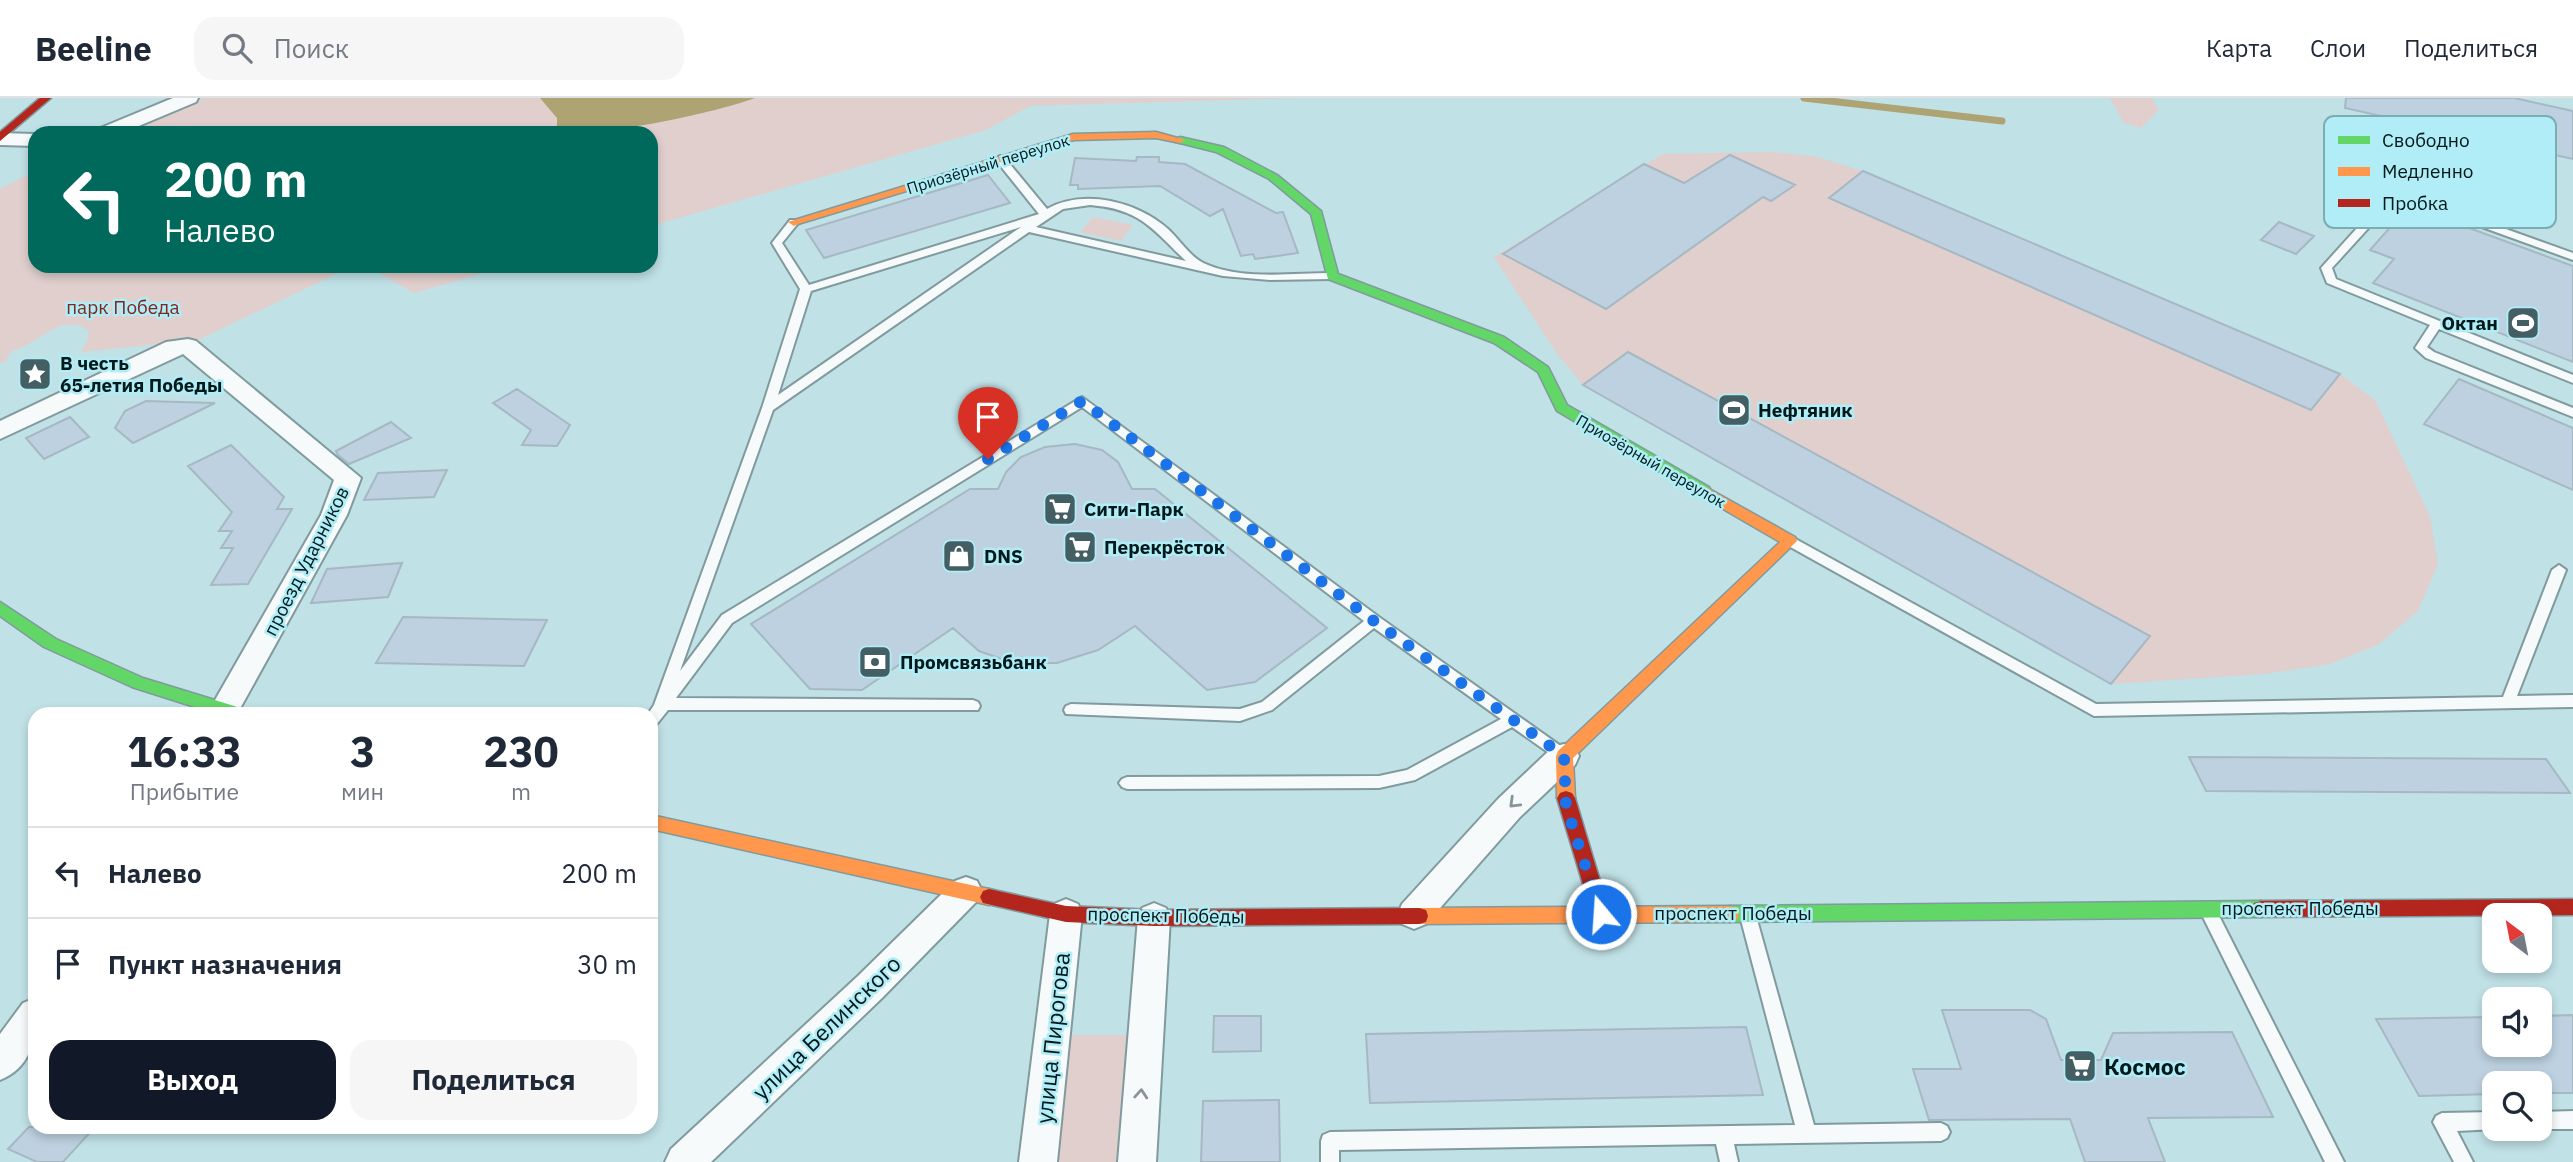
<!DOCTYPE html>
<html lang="ru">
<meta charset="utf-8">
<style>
body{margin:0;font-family:"IBM Plex Sans",sans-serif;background:#f6f6f7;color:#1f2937;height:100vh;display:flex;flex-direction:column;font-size:26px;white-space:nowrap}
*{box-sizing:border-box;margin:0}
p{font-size:23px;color:#747a83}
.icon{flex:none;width:38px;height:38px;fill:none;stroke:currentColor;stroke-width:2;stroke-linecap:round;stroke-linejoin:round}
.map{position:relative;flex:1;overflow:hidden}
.sheet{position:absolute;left:28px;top:609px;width:630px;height:427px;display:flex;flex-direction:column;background:#fff;border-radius:21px;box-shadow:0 4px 10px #0003}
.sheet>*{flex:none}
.guide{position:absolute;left:28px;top:28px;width:630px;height:147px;border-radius:21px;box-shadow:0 4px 10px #0003;background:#00695c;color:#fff;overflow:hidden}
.needle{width:46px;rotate:328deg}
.controls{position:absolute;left:2482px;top:805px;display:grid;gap:14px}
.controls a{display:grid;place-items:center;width:70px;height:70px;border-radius:14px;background:#fff;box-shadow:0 4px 10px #0003;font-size:35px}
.pin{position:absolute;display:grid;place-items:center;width:60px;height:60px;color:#fff;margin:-72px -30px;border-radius:50% 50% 50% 0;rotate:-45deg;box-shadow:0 0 7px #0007}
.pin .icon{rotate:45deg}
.me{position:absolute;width:77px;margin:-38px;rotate:342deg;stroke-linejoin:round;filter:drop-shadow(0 0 5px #0008)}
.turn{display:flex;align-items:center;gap:24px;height:147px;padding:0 21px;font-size:32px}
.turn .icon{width:91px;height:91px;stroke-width:2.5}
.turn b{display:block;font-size:49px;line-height:60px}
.eta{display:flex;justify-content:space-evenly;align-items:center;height:119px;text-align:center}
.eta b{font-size:42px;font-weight:700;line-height:49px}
.primary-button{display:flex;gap:14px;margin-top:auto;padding:14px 21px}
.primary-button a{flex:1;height:80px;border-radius:21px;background:#111827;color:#fff;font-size:28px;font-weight:700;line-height:80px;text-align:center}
.primary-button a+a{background:#f6f6f7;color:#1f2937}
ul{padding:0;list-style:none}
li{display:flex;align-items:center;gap:21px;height:91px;padding:0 21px;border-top:2px solid #e0e1e3}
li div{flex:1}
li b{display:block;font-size:26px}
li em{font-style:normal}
header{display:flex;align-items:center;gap:42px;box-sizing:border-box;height:98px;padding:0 35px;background:#fff;border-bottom:2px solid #e0e1e3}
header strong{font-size:33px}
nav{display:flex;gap:38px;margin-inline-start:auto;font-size:24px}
.search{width:490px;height:63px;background:#f6f6f7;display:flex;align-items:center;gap:18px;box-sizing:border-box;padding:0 24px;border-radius:21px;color:#747a83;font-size:26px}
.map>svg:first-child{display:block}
.green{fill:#e0cfcd}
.water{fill:#ada373}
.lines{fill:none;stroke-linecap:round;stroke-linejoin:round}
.stream{stroke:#ada373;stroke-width:7}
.building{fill:#bdd1e0;stroke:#a6b8c2;stroke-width:2}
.lane-casing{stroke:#809a9d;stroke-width:4}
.street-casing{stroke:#809a9d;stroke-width:4}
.fast-casing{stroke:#809a9d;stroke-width:3}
.slow-casing{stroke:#809a9d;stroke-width:3}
.jam-casing{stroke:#809a9d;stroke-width:3}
.lane{fill:#f6fafb;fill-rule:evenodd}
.street{fill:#f6fafb;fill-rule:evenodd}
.fast{fill:#63d668;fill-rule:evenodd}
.slow{fill:#ff974d;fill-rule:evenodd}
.jam{fill:#b3261e;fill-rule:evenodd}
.oneway{stroke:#889597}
.route{stroke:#1a73e8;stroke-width:12;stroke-dasharray:0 21.6}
.labels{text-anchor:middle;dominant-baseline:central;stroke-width:5;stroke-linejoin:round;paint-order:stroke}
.far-street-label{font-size:16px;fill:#02191c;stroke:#b0edf6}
.park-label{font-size:19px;fill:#802520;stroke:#b0edf6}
.poi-label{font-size:19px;font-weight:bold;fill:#02191c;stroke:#b0edf6;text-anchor:start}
.street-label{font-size:19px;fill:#02191c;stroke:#b0edf6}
.near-street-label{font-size:23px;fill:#02191c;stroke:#b0edf6}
.near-poi-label{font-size:23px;font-weight:bold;fill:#02191c;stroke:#b0edf6;text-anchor:start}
.key{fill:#b0edf6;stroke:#7cadb5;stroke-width:2}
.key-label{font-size:19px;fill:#02191c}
</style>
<header>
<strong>Beeline</strong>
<div class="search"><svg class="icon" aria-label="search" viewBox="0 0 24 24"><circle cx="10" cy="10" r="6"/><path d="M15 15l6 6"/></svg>Поиск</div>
<nav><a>Карта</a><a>Слои</a><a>Поделиться</a></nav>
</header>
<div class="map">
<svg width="2573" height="1064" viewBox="0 0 2573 1064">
<rect width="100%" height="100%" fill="#c0e1e6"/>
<path class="green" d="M204,0H1299L1030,8L986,32L651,128V35H124Z
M2110,0H2152L2159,12L2141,30L2124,25Z
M1768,54L1814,58L1863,73L2340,276L2375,302L2430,418L2438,466L2418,513L2378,547L2330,566L2265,576L2111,586L1583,287L1557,256L1494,159L1663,56Z
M35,73V168H353L198,242L81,254L88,241V232C59,213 35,250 11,253L5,264L0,265V91Z
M1093,119L1133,127L1121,143L1080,134Z
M366,168H509L414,195Z
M1070,937H1128L1120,1064H1057Z"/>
<path class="water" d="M540,0H755C714,15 597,41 557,32V20Z"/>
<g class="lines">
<path class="stream" d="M1804,0L2002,23"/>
</g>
<path class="building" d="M2346,0H2514L2573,13V61L2345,10Z
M1730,57L1795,87L1771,103L1763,99L1606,211L1503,156L1644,66L1684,85Z
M1137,59H1159V64L1185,66L1276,115L1283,114L1298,155L1255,161L1253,156L1241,158L1223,111L1210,118L1160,88L1078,91V87H1070L1075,60L1136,63Z
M1863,73L2340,276L2311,312L1829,100Z
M988,77L1010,105L824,160L806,132Z
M2409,108L2573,168V264L2373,185L2394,161L2370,152Z
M2279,124L2314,138L2296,156L2261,142Z
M1628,254L2150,538L2111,586L1583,287Z
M2459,281L2573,330V392L2424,326Z
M517,291L570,327L557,348L522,347L531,332L493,305Z
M146,303L215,305L133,345L115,330L125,313Z
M70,319L89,339L44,361L26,340Z
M391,324L411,340L349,366L338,357L336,353Z
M1075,346L1102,352L1118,364L1132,391H1155L1327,530L1255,584L1207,592L1135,528L1098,552L1057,565H1013L979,553L953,530L862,592L810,591L751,526L970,391H998L1006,374L1021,359L1045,349Z
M231,347L284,399L277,411H292L248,486L211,487L233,450H221L232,433H219L232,414L188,368Z
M447,372L434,399L364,402L378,375Z
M402,465L388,499L311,505L327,471Z
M403,519L547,522L524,568L376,565Z
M2189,659L2546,661L2570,695L2206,693Z
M1942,912H2030L2046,921L2061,962H2101L2113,935L2232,934L2273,1019L2148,1020L2165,1064H2085L2070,1021L1929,1022L1913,971H1961Z
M2573,917V995H2539V985H2494V996L2419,998L2376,921L2494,919V947H2539V918Z
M1214,918H1261V953L1213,954Z
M1746,929L1763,997L1370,1005L1366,936Z
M1279,1002L1280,1064H1201L1203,1003Z
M29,1029H95L63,1064H37L8,1051Z"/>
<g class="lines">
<defs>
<path id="lane" d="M1000,58L1004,59L1047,111C1085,90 1137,104 1168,131C1181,143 1191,161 1208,167C1245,182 1293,175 1332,175L1337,178L1332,181L1270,182L1223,178L1029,134L773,312L680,573L722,517L1082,299L1379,519L1569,654L1572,658L1569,662L1564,664L1559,662L1512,629L1415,682L1379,690L1127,691L1122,689L1119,685L1122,681L1127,679L1379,678L1407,672L1501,621L1374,530L1272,612L1240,623L1066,616L1064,612L1066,608L1071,606L1240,611L1262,604L1364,523L1082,309L732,525L676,600L973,602L978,604L980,608L978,612H668L656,627L651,629V616H648L654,607L762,310L800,191L772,145L790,122H798L799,124L782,145L809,187L1039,116L995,61ZM1090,107C1141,111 1152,131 1186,163L1036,129L1063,111ZM1021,129L778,297L811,193Z
M2411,97L2573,155V162L2410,103H2393L2332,170L2336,181L2573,277V285L2439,231L2427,249L2434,254L2573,310V319L2426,260L2415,250L2430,227L2327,185L2321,170L2386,98Z
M1790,438L2096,606L2503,599L2552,472L2559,467L2566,472L2517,598L2573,597V609L2094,618L1785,446L1783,443L1785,440Z
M2209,808L2215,810L2344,1064H2325L2201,815L2203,810Z
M1748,811L1754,813L1756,818L1814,1027L1941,1025L1947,1028L1950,1034L1947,1040L1941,1043L1734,1046L1738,1064H1720L1716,1046L1339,1052V1064H1321V1043L1323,1037L1330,1034L1795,1027L1740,818L1742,813Z
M2573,1013V1031H2536H2539V1014Z
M2494,1014V1031H2497L2457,1033L2473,1064H2454L2433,1024L2436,1018L2442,1015Z"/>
<path id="street" d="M173,0H198L196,4L122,35H95L98,31Z
M0,35L35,36V48L0,47Z
M188,241L196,243L361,380L347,417L237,616H207L321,417L334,382L183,256L0,341V323L166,244Z
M1564,646L1575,649L1579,658L1575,667L1520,719L1426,826L1414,831L1402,826L1398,816L1402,806L1498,701L1553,649Z
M966,779L977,783L982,793L977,803L882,900L711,1064H665L671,1051L858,878L955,783Z
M1066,801L1078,806L1082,816L1057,1064H1019L1050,816L1054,806Z
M1154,805L1166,810L1170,820L1156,1064H1118L1138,820L1142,810Z
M35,900C35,933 37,967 0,982V936L23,905Z"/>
<path id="fast" d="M1180,39L1224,49L1277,77L1321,113L1338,176L1504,239L1548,269L1567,307L1709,389L1711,393L1709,397H1699L1557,313L1538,274L1494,245L1328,181L1311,116L1269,81L1216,54L1176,44L1175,42Z
M0,504L56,541L143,580L244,611L246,616H217L132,589L44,549L0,518Z
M2261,803L2268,805L2270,811L2268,817L2261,819L1730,824L1723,822L1721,816L1723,810L1730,808Z"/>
<path id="slow" d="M1156,34L1185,42L1180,45L1156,40L1074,42L798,126L794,128L788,124L1073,36Z
M1704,388L1795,439L1797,443L1573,660L1575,700L1572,705L1566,707L1560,705L1557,700L1556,658L1558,653L1780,444L1699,397L1697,393Z
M651,717L989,791L995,793L998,799L995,805L989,807L651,731Z
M1730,808L1737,810L1739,816L1737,822L1730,824L1419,826L1412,824L1410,818L1412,812L1419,810Z"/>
<path id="jam" d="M40,0H51L0,43V34Z
M1566,693L1572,695L1575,700L1610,816L1608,822L1601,824L1594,822L1592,816L1557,700L1560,695Z
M989,791L1066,808L1154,812L1419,810L1426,812L1428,818L1426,824L1419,826L1154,828L1066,824L983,805L980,799L983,793Z
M2573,801V817L2261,819L2254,817L2252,811L2254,805L2261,803Z"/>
</defs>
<use href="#lane" class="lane-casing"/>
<use href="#street" class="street-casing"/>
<use href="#fast" class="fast-casing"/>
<use href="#slow" class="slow-casing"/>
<use href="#jam" class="jam-casing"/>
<use href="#lane" class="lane"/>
<use href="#street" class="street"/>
<use href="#fast" class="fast"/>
<use href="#slow" class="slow"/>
<use href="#jam" class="jam"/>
</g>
<defs><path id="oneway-chevron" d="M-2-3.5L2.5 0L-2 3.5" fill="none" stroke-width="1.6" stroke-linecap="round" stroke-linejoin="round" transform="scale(1.75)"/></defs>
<g class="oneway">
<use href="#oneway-chevron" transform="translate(1514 705) rotate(136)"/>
<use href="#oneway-chevron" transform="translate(1141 996) rotate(-86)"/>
</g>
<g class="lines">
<path class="route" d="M988,361L1082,303L1374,523L1564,658L1566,708L1601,816"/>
</g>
<defs>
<symbol id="stadium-square" viewBox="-11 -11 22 22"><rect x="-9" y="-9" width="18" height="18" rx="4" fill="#445f63" stroke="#b0edf6"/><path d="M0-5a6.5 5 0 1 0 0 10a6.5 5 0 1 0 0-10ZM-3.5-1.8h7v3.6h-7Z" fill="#fff"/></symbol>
<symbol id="sight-square" viewBox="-11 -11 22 22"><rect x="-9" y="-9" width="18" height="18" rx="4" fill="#445f63" stroke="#b0edf6"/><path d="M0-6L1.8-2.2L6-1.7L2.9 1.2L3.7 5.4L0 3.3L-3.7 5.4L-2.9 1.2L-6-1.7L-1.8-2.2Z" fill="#fff"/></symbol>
<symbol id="supermarket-square" viewBox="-11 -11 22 22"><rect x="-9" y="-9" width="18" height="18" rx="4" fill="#445f63" stroke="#b0edf6"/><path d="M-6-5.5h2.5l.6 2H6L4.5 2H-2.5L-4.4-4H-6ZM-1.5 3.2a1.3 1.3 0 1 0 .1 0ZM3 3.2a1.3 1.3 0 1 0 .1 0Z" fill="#fff"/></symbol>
<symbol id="shop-square" viewBox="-11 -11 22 22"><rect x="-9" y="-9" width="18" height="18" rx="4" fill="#445f63" stroke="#b0edf6"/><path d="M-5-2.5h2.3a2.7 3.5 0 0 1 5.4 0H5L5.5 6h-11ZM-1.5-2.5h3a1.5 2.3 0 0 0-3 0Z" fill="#fff"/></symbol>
<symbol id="bank-square" viewBox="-11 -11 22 22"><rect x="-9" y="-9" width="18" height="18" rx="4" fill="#445f63" stroke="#b0edf6"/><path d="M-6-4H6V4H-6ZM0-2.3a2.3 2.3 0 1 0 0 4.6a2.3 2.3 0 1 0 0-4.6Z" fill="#fff"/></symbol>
</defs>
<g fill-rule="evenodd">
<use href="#stadium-square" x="2504" y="206" width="38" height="38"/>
<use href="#sight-square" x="16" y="257" width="38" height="38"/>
<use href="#stadium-square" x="1715" y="293" width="38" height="38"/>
<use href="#supermarket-square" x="1041" y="392" width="38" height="38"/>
<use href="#supermarket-square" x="1061" y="430" width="38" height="38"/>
<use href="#shop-square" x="940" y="439" width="38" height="38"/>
<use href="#bank-square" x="856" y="545" width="38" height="38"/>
<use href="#supermarket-square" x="2061" y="949" width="38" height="38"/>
</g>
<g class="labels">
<g class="far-street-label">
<text transform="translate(988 66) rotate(-17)">Приозёрный переулок</text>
<text transform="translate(1651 363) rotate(30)">Приозёрный переулок</text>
</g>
<g class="park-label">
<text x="123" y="209">парк Победa</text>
</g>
<g class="poi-label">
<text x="2498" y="225" text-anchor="end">Октан</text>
<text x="60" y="265">В честь<tspan x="60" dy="22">65-летия Победы</tspan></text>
<text x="1758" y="312">Нефтяник</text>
<text x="1084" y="411">Сити-Парк</text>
<text x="1104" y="449">Перекрёсток</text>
<text x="984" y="458">DNS</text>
<text x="900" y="564">Промсвязьбанк</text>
</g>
<g class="street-label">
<text transform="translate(306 463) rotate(-63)">проезд Ударников</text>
<text x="2300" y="810">проспект Победы</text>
<text x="1733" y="815">проспект Победы</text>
<text transform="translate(1166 817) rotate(1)">проспект Победы</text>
</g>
<g class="near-street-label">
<text transform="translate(826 929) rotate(-44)">улица Белинского</text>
<text transform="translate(1052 940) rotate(-84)">улица Пирогова</text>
</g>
<g class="near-poi-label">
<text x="2104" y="968">Космос</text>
</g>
</g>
<rect x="2324" y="18" width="232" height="112" rx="10" class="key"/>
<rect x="2338" y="38" width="32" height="8" fill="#63d668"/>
<rect x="2338" y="69" width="32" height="9" fill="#ff974d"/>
<rect x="2338" y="101" width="32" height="8" fill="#b3261e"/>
<g class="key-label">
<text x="2382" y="49">Свободно</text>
<text x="2382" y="80">Медленно</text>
<text x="2382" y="112">Пробка</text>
</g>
</svg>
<div class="controls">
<a><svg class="needle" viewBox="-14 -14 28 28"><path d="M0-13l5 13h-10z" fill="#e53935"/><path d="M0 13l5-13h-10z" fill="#747a83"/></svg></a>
<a><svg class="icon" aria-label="sound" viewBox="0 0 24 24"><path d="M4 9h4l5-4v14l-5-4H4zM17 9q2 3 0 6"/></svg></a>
<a><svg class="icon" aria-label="search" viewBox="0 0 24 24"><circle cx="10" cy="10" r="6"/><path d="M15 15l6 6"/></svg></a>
</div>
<div class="pin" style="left:988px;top:361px;background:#d93025"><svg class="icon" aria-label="arrive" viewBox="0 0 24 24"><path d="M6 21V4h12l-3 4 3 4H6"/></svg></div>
<svg class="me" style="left:1601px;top:816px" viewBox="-20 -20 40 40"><circle r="17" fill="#1a73e8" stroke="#fff" stroke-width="3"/><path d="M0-11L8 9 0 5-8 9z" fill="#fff"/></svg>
<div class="guide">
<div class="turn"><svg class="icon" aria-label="left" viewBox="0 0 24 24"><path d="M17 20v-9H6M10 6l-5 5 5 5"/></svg><div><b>200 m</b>Налево</div></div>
</div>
<section class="sheet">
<div class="eta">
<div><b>16:33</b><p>Прибытие</p></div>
<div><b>3</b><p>мин</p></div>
<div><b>230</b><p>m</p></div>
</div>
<ul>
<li><svg class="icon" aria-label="left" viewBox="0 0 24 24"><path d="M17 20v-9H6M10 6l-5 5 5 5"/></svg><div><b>Налево</b></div><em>200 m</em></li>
<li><svg class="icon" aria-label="arrive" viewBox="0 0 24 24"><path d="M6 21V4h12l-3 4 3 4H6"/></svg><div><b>Пункт назначения</b></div><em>30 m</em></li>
</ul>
<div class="primary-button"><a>Выход</a><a>Поделиться</a></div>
</section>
</div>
